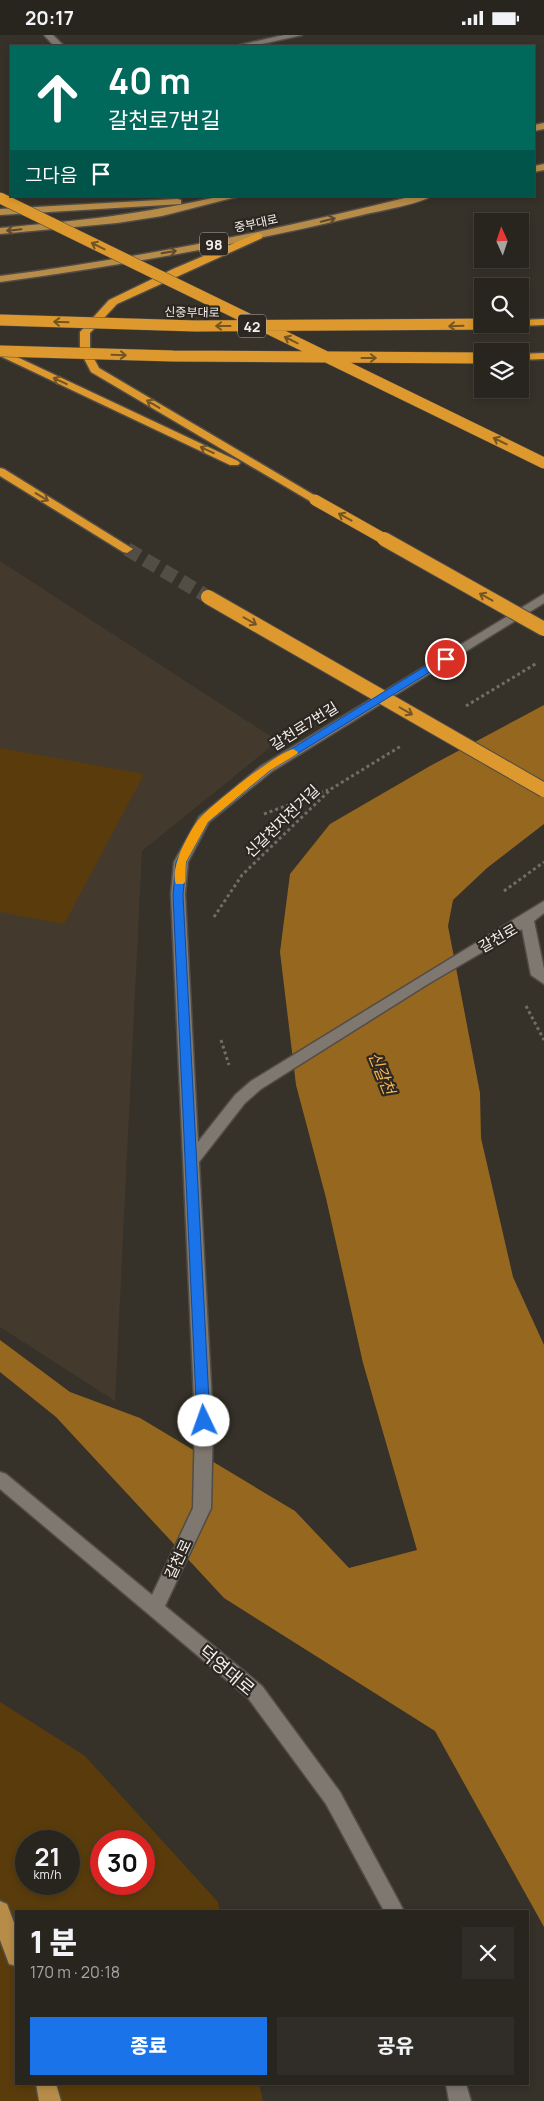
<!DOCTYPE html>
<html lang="ko">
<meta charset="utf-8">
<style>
body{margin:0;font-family:Manrope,"Noto Sans KR",sans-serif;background:#302d28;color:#f1f3f6;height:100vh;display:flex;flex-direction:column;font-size:19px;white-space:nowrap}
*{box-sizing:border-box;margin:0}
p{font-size:16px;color:#a5a5a4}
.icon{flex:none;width:28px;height:28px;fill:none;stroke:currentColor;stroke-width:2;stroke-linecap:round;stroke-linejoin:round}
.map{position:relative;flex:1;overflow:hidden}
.side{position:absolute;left:15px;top:1875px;width:514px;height:175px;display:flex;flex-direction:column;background:#28251f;border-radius:0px;box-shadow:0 2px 8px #0003,0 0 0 1px #44423d}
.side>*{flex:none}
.hud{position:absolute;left:10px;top:10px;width:525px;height:152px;border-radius:0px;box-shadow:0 2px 8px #0003,0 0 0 1px #44423d;background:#00695c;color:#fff;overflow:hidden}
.needle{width:32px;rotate:357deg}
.fabs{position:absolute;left:474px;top:178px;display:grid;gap:10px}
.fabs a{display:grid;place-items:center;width:55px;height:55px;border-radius:0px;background:#28251f;box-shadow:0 2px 8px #0003,0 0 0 1px #44423d;font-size:25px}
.speed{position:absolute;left:15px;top:1795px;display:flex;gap:10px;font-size:25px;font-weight:700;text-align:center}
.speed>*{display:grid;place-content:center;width:65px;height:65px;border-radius:50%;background:#28251f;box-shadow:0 2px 8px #0003,0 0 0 1px #44423d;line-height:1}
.speed small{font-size:12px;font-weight:400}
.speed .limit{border:8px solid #d22;background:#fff;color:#111}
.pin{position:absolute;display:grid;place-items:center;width:42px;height:42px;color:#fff;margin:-21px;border:2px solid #fff;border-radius:50%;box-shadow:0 1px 5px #0007}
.me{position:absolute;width:55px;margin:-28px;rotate:357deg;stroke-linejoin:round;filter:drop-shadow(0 0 4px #0008)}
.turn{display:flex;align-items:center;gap:18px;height:105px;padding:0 15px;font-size:22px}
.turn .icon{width:65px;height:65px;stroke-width:2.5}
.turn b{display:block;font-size:35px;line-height:42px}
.then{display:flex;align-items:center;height:48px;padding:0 15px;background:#0003;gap:10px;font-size:19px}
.round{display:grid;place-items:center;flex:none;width:52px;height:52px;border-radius:0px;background:#302d28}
.head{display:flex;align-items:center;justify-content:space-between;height:85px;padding:0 15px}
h1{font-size:30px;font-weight:800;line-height:38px}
.action{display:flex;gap:10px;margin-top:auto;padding:10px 15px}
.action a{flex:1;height:58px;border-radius:0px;background:#1a73e8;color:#fff;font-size:20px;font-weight:800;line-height:58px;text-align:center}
.action a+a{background:#302d28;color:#f1f3f6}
.status{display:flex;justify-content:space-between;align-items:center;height:35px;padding:0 25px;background:#28251f;direction:ltr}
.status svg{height:14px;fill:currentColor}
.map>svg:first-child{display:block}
.built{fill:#43392d}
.green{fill:#5a3c0c;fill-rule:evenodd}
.water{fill:#96681f}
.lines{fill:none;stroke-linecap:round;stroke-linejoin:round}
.highway-tunnel{stroke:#524e46;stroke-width:14;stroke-dasharray:14 7;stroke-linecap:butt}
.minor-casing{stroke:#514c46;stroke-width:3}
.major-casing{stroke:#514c46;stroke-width:3}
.highway-casing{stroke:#514c46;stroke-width:3}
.path{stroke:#726d66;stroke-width:3;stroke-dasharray:3 3;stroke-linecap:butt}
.minor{fill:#7f7870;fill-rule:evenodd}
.major{fill:#b78c48;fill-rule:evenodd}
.highway{fill:#dd992d;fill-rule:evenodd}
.highway-bridge-far1-casing{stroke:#514c46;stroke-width:12;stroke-linecap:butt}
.highway-bridge-casing{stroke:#514c46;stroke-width:16;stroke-linecap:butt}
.highway-bridge-far1{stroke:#dd992d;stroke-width:11}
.highway-bridge{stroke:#dd992d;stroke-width:14}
.oneway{stroke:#5d4a2e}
.oneway2{stroke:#735525}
.route{fill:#1a73e8;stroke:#114b97}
.slow{fill:#f59e0b}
.labels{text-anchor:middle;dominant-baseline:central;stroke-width:4.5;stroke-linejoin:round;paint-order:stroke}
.far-street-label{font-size:12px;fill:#f3efeb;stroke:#2c2720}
.shield{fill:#2c2720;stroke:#b7b3ae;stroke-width:1}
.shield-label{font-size:14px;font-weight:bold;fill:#f3efeb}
.street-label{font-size:15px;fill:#f3efeb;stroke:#2c2720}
.water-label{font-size:16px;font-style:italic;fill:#f6b556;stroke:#2c2720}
.near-street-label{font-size:18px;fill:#f3efeb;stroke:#2c2720}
</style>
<div class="status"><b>20:17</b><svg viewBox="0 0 49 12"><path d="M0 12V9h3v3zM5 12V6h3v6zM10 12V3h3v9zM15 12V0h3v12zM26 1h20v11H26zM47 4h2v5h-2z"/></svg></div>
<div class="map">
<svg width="544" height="2066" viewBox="0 0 544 2066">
<rect width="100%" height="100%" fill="#363129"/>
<path class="built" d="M0,526L278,706L142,816L115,1366L0,1292Z"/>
<path class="green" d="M0,713L144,739L64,889L0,877Z
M0,1667L85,1721L218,1867L220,1876H16V2049H259L263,2066H0ZM26,1806H69V1849H26ZM101,1806H144V1849H101Z"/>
<path class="water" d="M544,670V789L487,833L453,865L448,891L480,1058L481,1103L513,1242L544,1310V1892L435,1696L224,1563L56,1382L0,1337V1305L70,1357L140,1383L295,1476L349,1533L417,1515L363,1328L326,1163L296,1050L280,917L290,839L330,789L430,731Z"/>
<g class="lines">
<path class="highway-tunnel" d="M127,514L208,562"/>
<defs>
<path id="minor" d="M44,0H53L64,11H54Z
M284,0H302L253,11H235Z
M544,559V568L271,737L209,787L188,827L185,859L198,1107L235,1060L251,1046L544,866V878L534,886L544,934V949L531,940L522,894L428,949L261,1054L245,1068L199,1127L213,1386L211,1473L165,1571L262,1651L340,1757L404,1876H384L326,1769L248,1663L0,1454V1437L6,1439L152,1560L193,1473L195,1386L171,859L174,827L199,782L261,731Z
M446,2049H466L471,2066H449Z"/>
<path id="major" d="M544,88V94L534,96V90Z
M544,129V135L534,137V131Z
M221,161H240L162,181L117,188L0,199V193C77,186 145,179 221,161Z
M413,161H431C421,169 373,177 358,181C240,209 121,231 0,247V241C140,223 277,195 413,161Z
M177,164L181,165V169L0,180V174Z
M0,1866L7,1869L16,1893V1931L9,1929L0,1905Z
M36,2049H56L61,2066H39Z"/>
<path id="highway" d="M258,198L262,199V203L117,269L90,298V316L99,333L319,463L321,465L315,469L91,337L80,316V297L109,265L173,234Z
M544,284V290L520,291L515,289H520V285Z
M0,314L238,426L240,428L238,430H230L0,321Z
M544,318V324L520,325V319Z
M0,433L4,434L133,514L127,518L123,517L0,441Z"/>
</defs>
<use href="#minor" class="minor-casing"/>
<use href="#major" class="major-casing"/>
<use href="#highway" class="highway-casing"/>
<path class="path" d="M466,671L537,628
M264,779L328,755
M504,856L544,827
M214,882L242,840L331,754L401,711
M526,971L544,1005
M221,1005L229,1030"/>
<use href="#minor" class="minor"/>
<use href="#major" class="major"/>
<use href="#highway" class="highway"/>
<defs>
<path id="highway-bridge-far1" d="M0,163L544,428
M0,285L196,291L504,289
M0,316L173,321L482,323
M315,465L386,505"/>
<path id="highway-bridge" d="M384,504L544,594
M208,562L544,755"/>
</defs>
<use href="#highway-bridge-far1" class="highway-bridge-far1-casing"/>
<use href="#highway-bridge" class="highway-bridge-casing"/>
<use href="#highway-bridge-far1" class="highway-bridge-far1"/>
<use href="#highway-bridge" class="highway-bridge"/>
</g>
<defs><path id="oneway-shaft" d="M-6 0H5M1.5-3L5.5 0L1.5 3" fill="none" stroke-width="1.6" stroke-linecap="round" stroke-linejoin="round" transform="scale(1.25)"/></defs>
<g class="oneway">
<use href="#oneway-shaft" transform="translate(328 185) rotate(-13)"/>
<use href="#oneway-shaft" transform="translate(14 195) rotate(174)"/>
<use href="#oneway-shaft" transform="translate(169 217) rotate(-10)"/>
</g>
<g class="oneway2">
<use href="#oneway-shaft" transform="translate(98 211) rotate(-154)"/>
<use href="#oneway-shaft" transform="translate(61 287) rotate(-178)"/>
<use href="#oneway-shaft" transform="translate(223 291) rotate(180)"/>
<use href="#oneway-shaft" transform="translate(456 291) rotate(178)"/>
<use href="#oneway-shaft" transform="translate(291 305) rotate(-154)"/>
<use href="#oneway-shaft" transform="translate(119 320) rotate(2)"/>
<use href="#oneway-shaft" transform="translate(369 323)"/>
<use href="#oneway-shaft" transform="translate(60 346) rotate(-155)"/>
<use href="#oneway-shaft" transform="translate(153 369) rotate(-149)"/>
<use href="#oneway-shaft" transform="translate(500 406) rotate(-154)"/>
<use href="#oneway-shaft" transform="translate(207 415) rotate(-155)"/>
<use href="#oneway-shaft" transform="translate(42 462) rotate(31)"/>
<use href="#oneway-shaft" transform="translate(345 482) rotate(-151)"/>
<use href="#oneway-shaft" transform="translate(486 562) rotate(-151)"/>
<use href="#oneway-shaft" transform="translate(250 586) rotate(30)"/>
<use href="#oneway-shaft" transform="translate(406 676) rotate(30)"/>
</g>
<path class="route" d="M442,621L451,624L269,736L208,787L186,827L183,860L210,1386L204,1391L197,1386L173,860L176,827L200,783L262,732Z"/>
<path class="slow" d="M293,714L298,717L297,719L269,736L208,787L186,827L185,847L183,849H176C169,834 190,794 200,783C215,767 275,719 293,714Z"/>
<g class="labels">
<g class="far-street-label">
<text transform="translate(256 188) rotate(-12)">중부대로</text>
<text transform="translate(192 277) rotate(1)">신중부대로</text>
</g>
<g class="shield">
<rect x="200" y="197.5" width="28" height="23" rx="4"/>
<rect x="238" y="279.5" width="28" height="23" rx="4"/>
</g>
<g class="shield-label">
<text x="214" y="209">98</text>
<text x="252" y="291">42</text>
</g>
<g class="street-label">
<text transform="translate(304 691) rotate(-32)">갈천로7번길</text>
<text transform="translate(282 786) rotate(-44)">신갈천자전거길</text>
<text transform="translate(498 903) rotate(-30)">갈천로</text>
<text transform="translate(178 1524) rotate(-65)">갈천로</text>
</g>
<g class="water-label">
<text transform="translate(382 1038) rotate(68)">신갈천</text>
</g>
<g class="near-street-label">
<text transform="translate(227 1635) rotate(40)">덕영대로</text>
</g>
</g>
</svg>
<div class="fabs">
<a><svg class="needle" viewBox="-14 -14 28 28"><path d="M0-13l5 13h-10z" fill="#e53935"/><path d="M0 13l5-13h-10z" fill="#a5a5a4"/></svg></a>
<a><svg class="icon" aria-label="search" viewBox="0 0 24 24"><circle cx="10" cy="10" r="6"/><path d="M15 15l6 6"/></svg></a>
<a><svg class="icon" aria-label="layers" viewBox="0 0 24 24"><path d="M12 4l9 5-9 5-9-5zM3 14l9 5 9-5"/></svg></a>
</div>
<div class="speed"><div>21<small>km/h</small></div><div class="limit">30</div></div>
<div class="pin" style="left:446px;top:624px;background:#d93025"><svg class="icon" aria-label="arrive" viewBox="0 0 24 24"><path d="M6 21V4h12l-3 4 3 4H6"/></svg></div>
<svg class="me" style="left:204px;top:1386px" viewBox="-20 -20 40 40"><circle r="19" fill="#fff"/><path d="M0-13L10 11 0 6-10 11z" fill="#1a73e8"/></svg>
<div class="hud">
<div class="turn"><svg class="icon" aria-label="ahead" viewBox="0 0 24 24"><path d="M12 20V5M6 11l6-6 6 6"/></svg><div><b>40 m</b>갈천로7번길</div></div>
<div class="then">그다음<svg class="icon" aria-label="arrive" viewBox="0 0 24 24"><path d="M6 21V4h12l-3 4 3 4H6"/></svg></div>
</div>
<section class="side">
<div class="head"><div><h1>1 분</h1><p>170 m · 20:18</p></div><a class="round"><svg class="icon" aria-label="close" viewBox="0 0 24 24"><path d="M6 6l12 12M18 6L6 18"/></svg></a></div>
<div class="action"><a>종료</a><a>공유</a></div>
</section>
</div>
